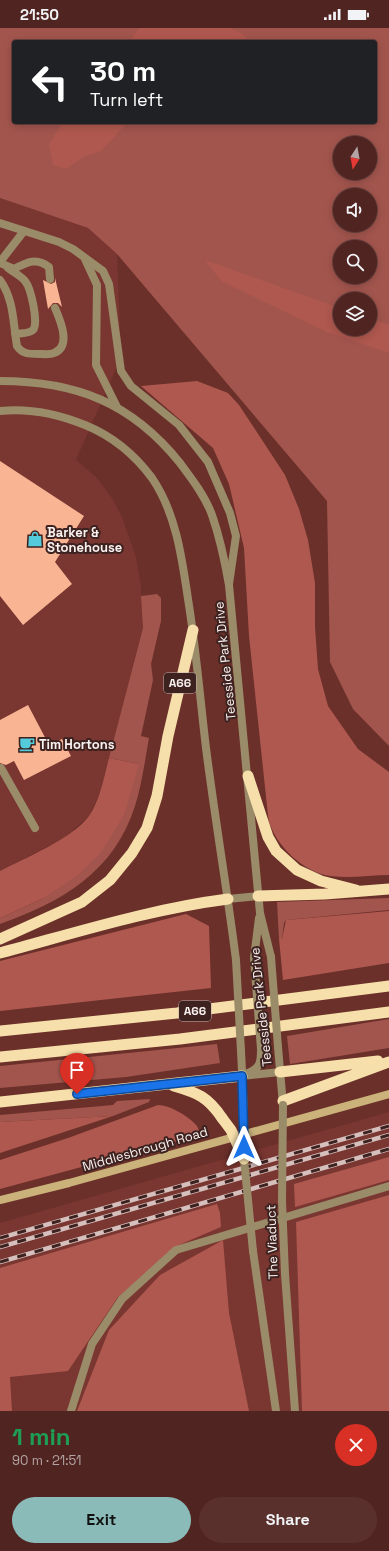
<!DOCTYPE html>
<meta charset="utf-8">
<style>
body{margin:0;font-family:"Space Grotesk",sans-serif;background:#5a302d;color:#f1f3f6;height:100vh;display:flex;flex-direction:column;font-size:15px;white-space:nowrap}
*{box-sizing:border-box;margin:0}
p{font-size:13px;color:#b4a4a5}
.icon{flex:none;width:22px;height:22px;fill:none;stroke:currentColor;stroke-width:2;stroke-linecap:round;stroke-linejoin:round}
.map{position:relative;height:1383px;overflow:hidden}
.details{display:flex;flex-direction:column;background:#502420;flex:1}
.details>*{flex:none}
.top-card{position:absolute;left:12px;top:12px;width:365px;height:84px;border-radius:4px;box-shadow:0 2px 10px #0003,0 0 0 1px #67413e;background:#202124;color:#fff;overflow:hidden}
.needle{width:26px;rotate:191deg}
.tools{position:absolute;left:333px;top:108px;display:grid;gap:8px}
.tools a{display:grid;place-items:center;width:44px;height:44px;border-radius:50%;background:#502420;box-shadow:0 2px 10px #0003,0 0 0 1px #67413e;font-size:20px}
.pin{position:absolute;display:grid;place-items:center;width:34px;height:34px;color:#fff;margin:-41px -17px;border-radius:50% 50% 50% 0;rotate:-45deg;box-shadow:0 0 4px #0007}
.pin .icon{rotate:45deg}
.me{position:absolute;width:44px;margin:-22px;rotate:0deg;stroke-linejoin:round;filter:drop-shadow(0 0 3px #0008)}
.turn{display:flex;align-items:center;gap:14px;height:84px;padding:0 12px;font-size:18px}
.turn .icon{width:52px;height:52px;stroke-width:2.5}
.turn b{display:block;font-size:28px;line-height:34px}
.round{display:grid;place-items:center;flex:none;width:42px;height:42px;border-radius:21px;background:#5a302d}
.head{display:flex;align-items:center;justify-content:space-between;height:68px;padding:0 12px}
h1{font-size:24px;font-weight:700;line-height:30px;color:#1e9e55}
.primary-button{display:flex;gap:8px;margin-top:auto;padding:8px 12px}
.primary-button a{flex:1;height:46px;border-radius:24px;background:#8bbbb9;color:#111;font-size:16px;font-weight:700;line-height:46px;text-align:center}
.primary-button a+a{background:#5a302d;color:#f1f3f6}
.status{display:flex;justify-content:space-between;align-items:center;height:28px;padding:0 20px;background:#502420;direction:ltr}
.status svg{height:11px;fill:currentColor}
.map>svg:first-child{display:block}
.built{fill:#7a3630}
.green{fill:#a2554d;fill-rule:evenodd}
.forest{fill:#af584f}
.building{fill:#f8b493}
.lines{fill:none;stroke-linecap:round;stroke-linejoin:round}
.service{stroke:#9a8b69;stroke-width:8}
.minor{stroke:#9a8b69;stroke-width:8}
.tertiary{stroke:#9a8b69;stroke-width:8}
.secondary{stroke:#cab27a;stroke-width:8}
.trunk{stroke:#f6dfaa;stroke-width:11}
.rail-casing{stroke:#d5c0be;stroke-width:4.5}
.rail{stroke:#3d221f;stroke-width:3;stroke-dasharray:9;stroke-linecap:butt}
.tertiary-bridge{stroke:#9a8b69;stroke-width:8}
.trunk-bridge{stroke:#f6dfaa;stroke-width:11}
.route-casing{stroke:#114b97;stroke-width:10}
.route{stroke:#1a73e8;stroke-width:7}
.labels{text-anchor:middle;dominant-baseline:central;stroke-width:4;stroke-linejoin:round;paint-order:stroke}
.shield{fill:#3d221f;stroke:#c1b3b1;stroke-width:1}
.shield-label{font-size:12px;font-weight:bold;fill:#f9f1f0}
.poi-label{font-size:13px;font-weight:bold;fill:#f9f1f0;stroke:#3d221f;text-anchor:start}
.street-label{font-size:13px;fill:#f9f1f0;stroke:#3d221f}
</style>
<div class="status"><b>21:50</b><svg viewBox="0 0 49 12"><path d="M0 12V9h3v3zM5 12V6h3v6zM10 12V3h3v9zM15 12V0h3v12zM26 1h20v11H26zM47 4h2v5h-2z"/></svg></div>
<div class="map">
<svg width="389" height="1383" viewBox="0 0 389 1383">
<rect width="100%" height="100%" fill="#6b302a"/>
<path class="built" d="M0,170L88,200L117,226L121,329L76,432L96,449L112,470L122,489L136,529L141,559L143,600L101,762L89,788L64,810L0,843Z
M389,1084V1383H0V1195Z"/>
<path class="green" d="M0,0H389V718L353,681L330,634L327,473L117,226L88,200L0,170ZM14,14H375V94H14ZM340,115H370V145H340ZM340,167H370V197H340ZM340,219H370V249H340ZM340,271H370V301H340Z
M157,566L161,570V593L151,636L153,652L141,708L149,710C145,732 142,756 135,778C114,844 62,874 0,896V890L44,870L139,736L109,730L143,600L141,568Z
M389,870V882L286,892L284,895L282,911H279L277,874Z
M389,991V1020L290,1036L287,1008Z
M217,1016L220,1035L126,1049L0,1060V1038Z
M150,1071L149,1074L113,1088L0,1094V1087L113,1077L117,1073Z"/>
<path class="forest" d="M139,0H230L244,7L249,14H129Z
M63,94H131L127,95L101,123L85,128L66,141L53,137L49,116Z
M205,232L340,280V301H370V291L389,297V325L327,304L221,253Z
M197,353L228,365L239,377L285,447L299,481L308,512L315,555V599L318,641L328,678L358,721L389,744V847C368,847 342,852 321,846C300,839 279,819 271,799C268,793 268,785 267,778L249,608L244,520L229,456L213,420L141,358Z
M109,730L139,736L124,787L102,823L78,847L44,870L0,890V843C25,830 73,810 89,788C100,772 104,749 109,730Z
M389,883V935L283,952L279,911H282L286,892Z
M186,886L209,898L211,960L0,983V933Z
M158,1077C170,1077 190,1089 197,1098C199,1101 199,1105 200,1107L0,1161V1132L68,1110Z
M113,1088L0,1125V1094Z
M389,1129V1152L295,1179L294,1156Z
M389,1167V1383H302L296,1194Z
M217,1176L220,1185L221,1199L179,1217L118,1269L68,1343L10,1349L12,1383H0V1240Z
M223,1212L229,1285L249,1383H77L109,1302L160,1247Z"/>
<path class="building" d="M55,250L62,279L58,275H53L48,281L43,252L51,256L55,254Z
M0,433L84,488L55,534L72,556L23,597L0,568Z
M28,677L49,717L62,711L71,728L24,752L14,733L6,737L0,735V692Z"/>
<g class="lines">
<path class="service" d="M0,234L24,203
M0,235L14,241C27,234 37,229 49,239L50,251
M8,240C13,244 21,248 25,253C31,260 39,296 33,302C29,306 20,305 15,306
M0,252C14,271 13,295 17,318C22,326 29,326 39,326C43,326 50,327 54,325C72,318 60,292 55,280
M1,740L35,800
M71,1383L92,1316L122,1271L176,1222L389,1158"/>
<path class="minor" d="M0,195L59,214L73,221L103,243L109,256L121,343L131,358L179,397L208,434L230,485L236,508L229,556
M85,231L97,257L96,337L117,379"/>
<path class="tertiary" d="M0,353C76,353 132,375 180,435C192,451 205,468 212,487C220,510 225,534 229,557L260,885L271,929
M0,383C29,380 58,386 85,397C112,408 135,427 152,450C176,485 182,530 188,571C196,620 200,670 206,720C215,791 227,861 236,932
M228,871L258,868
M254,930L259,890
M278,1019L283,1077
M241,1023L244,1083
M248,1045C261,1040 261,1033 261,1021
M242,1048L280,1044
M253,1223L276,1383
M285,1246L295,1383"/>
<path class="secondary" d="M0,1172L69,1155L389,1066"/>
<path class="trunk" d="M248,748L268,809L276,823L297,842L321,853L356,862
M258,868L325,866L389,861
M0,911L82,874L110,852L132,825L147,800L157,768L168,708L193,602
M0,925C75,905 150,881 228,871
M0,1003L177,985L389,958
M0,1029L180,1011L389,984
M280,1044L378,1033
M174,1058C198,1065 208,1069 222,1090
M283,1073L389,1034
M0,1074L242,1048"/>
<defs>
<path id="rail" d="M0,1210L389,1098
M0,1219L389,1107
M0,1234L389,1121"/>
</defs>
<use href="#rail" class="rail-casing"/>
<use href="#rail" class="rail"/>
<path class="tertiary-bridge" d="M271,929L278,1019
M254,930L261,1021
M236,932L241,1023
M283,1077L282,1173L285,1246
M244,1083V1131L253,1223"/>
<path class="trunk-bridge" d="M222,1090L231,1102L244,1131"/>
</g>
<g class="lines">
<defs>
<path id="route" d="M77,1066L242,1048L244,1119"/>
</defs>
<use href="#route" class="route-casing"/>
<use href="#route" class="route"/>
</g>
<defs>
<symbol id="shop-bare" viewBox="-9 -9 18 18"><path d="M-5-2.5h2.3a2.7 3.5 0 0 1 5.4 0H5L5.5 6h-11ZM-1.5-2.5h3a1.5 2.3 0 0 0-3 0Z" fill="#53cbda" stroke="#3d221f" stroke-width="2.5" paint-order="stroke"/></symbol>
<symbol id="cafe-bare" viewBox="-9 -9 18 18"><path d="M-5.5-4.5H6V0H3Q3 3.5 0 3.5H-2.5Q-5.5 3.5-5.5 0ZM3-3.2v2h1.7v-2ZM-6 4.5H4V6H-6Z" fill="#53cbda" stroke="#3d221f" stroke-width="2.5" paint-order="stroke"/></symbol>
</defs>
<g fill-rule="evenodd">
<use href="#shop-bare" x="24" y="500" width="22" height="22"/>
<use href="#cafe-bare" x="16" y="705" width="22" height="22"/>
</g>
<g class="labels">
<g class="shield">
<rect x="164" y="645" width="32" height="20" rx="3"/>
<rect x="179" y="973" width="32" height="20" rx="3"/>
</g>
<g class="shield-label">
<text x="180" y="655">A66</text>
<text x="195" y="983">A66</text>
</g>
<g class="poi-label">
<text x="47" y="504">Barker &amp;<tspan x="47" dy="15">Stonehouse</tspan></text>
<text x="39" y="716">Tim Hortons</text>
</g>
<g class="street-label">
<text transform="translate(225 633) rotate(-96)">Teesside Park Drive</text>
<text transform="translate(261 979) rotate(-96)">Teesside Park Drive</text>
<text transform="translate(145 1121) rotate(-16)">Middlesbrough Road</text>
<text transform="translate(272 1214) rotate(-92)">The Viaduct</text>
</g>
</g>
</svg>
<div class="tools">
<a><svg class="needle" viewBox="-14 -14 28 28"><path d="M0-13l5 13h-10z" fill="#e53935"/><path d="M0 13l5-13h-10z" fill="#b4a4a5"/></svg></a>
<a><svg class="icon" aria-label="sound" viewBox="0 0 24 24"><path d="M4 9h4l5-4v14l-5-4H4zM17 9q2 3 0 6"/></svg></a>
<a><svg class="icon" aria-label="search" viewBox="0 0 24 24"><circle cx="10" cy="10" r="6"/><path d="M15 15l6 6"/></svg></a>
<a><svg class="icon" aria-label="layers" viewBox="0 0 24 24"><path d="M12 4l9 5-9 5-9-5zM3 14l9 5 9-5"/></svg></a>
</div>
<div class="pin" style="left:77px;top:1066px;background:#d93025"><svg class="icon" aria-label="arrive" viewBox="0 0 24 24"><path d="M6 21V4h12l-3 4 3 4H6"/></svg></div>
<svg class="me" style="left:244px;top:1119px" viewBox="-20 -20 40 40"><path d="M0-17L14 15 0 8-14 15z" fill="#1a73e8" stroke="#fff" stroke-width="4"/></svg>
<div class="top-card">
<div class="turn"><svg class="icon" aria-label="left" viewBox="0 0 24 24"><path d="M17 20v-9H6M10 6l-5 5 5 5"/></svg><div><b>30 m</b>Turn left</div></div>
</div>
</div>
<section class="details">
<div class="head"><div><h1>1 min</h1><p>90 m · 21:51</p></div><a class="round" style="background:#d93025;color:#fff"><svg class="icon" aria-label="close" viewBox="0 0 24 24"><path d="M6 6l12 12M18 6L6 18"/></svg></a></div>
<div class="primary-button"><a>Exit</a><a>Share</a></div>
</section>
